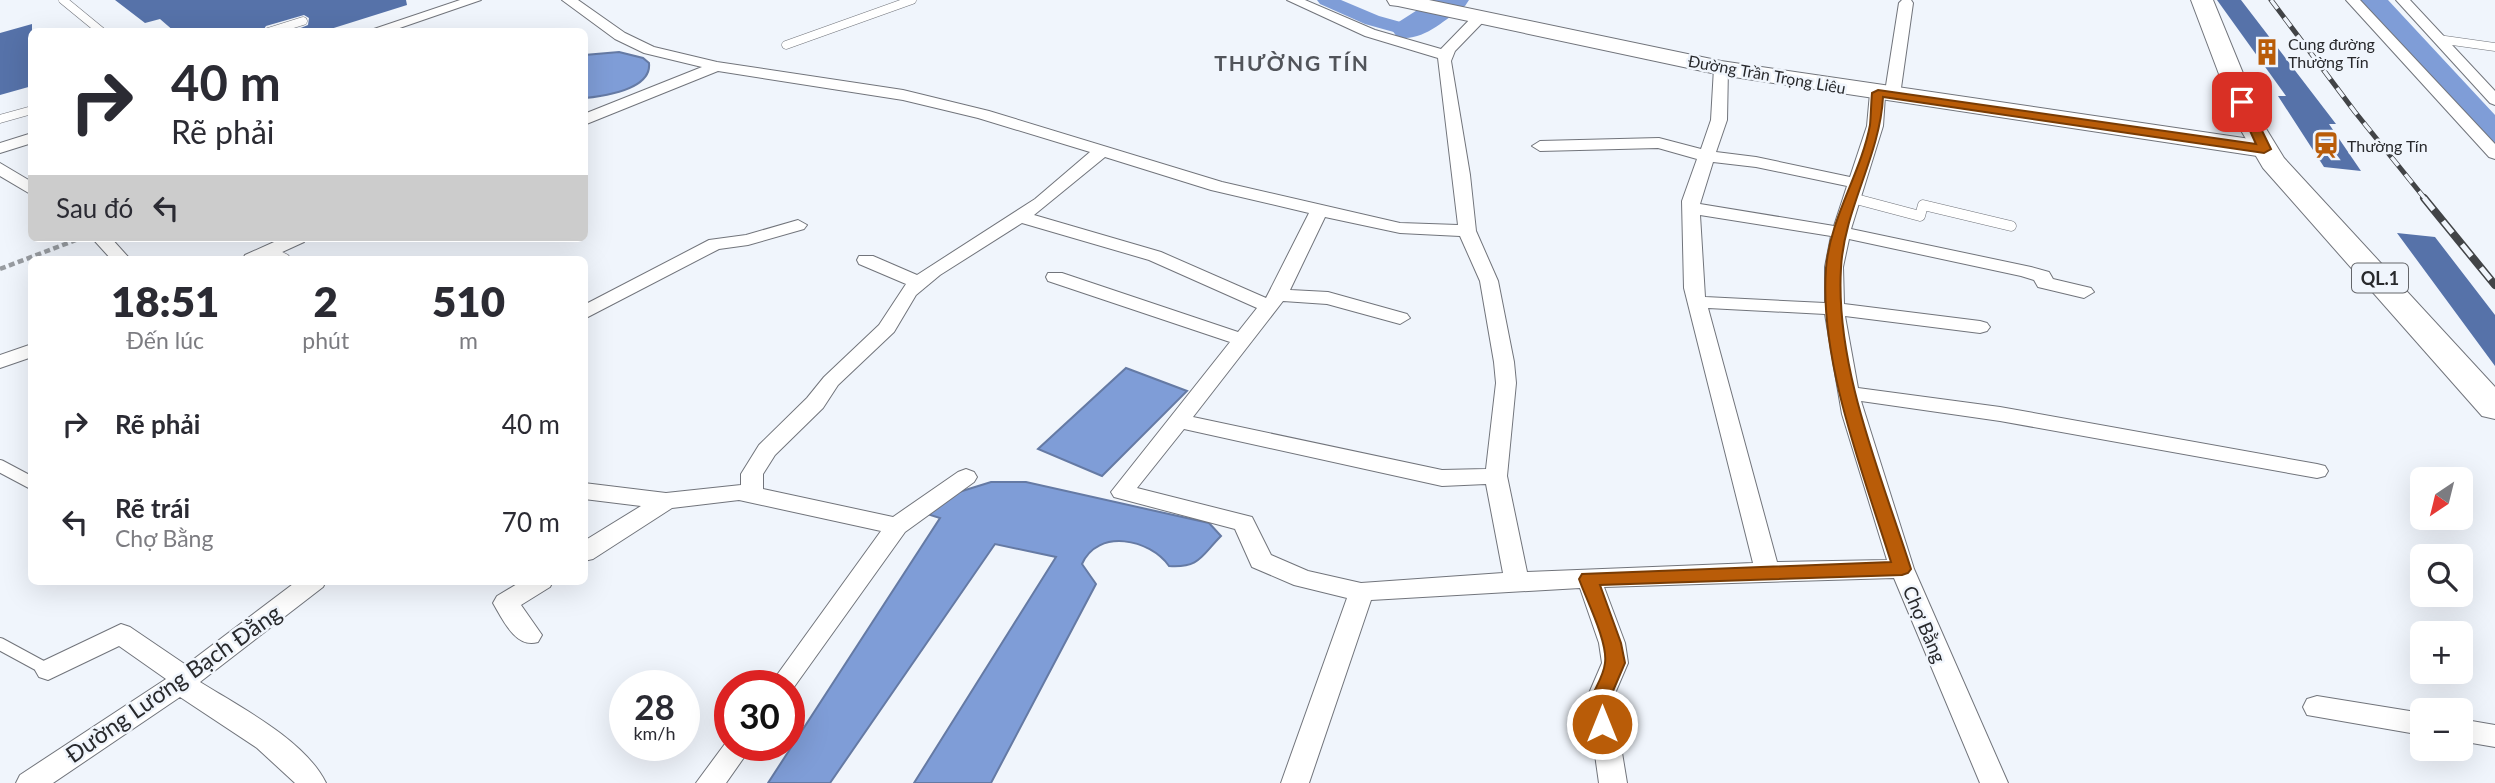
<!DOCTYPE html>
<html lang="vi">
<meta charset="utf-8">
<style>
body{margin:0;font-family:Lato,sans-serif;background:#f7f7f7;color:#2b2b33;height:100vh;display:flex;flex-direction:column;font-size:26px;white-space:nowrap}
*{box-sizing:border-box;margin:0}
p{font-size:23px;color:#7c7c81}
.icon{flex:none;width:38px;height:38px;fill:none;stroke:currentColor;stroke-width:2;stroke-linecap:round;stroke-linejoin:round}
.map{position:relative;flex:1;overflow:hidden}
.details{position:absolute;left:28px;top:256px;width:560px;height:329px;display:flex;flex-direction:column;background:#fff;border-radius:10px;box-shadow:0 7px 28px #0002}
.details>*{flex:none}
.hud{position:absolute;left:28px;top:28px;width:560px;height:214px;border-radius:10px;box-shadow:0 7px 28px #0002;background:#fff;color:#2b2b33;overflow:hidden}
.needle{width:46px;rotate:215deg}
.buttons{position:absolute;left:2410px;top:467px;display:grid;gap:14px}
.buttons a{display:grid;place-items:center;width:63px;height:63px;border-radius:10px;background:#fff;box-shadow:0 7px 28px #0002;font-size:35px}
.speed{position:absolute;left:609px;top:670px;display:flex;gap:14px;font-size:35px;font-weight:700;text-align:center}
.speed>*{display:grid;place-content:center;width:91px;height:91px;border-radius:50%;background:#fff;box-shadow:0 7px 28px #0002;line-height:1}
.speed small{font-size:18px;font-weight:400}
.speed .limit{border:10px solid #d22;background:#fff;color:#111}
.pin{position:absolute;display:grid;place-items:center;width:60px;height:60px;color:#fff;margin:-30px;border-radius:14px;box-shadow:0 4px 10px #0006}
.me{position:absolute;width:77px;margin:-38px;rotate:0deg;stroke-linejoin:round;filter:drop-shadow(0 0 5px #0008)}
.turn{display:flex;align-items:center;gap:24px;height:147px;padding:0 28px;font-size:32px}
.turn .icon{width:91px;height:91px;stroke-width:2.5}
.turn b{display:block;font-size:49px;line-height:60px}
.then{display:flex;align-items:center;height:66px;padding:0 28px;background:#0003;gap:14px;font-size:26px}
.eta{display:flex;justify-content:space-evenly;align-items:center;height:119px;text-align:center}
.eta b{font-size:42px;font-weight:800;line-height:49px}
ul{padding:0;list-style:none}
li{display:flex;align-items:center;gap:21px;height:98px;padding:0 28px}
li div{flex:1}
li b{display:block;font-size:26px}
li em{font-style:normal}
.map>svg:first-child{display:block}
.water{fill:#7f9dd7;stroke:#657aa4;stroke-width:2}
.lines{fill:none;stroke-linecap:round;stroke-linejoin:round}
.canal{fill:#7f9dd7;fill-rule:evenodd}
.river{fill:#7f9dd7;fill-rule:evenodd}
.building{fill:#5672a9}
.service-far2-casing{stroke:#71747b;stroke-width:9}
.service-far1-casing{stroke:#71747b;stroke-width:11}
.service-casing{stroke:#71747b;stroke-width:14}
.minor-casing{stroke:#71747b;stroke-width:2}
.primary-casing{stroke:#71747b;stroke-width:2}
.trunk-casing{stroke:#71747b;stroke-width:2}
.path{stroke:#989ca1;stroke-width:4.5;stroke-dasharray:6 3.5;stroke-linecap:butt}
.service-far2{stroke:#fff;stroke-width:8}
.service-far1{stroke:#fff;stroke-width:10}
.service{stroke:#fff;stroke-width:12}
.minor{fill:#fff;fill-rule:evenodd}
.primary{fill:#fff;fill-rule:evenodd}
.trunk{fill:#fff;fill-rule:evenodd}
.rail-far1-casing{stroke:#424447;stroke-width:5}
.rail-casing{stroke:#424447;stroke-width:8}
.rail-far1{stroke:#f0f5fc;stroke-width:3.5;stroke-dasharray:11;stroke-linecap:butt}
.rail{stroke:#f0f5fc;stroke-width:5;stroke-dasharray:15;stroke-linecap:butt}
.route{fill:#b95c08;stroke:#783c05;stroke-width:2}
.labels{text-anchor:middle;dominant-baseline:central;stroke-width:5;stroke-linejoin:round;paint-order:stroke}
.far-poi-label{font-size:16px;fill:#28292c;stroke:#f0f5fc;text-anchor:start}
.far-street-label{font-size:16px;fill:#28292c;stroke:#f0f5fc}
.shield{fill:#f0f5fc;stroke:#64666a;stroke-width:2}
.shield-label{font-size:18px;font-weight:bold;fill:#28292c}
.street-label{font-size:19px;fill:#28292c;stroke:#f0f5fc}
.far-district-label{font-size:21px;font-weight:bold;letter-spacing:2px;fill:#51545a;stroke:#f0f5fc}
.near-street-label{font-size:23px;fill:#28292c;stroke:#f0f5fc}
</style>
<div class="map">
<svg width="2495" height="783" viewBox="0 0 2495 783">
<rect width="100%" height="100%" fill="#f0f5fc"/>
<path class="water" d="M619,52L643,58L649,63C652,90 603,96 585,98V55Z
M1126,368L1187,391L1102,476L1038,449Z
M991,482H1026L1209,523L1221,536C1201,556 1200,568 1169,566C1150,539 1098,528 1082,564L1096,584L991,783H914L1056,557L995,544L830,783H768L940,518L927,514L959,492Z"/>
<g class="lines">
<path class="canal" d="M1317,0H1341L1379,16L1415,26L1417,30L1408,36L1365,24L1320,4Z"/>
<path class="river" d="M1433,0H1469L1465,6C1444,20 1422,43 1397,37L1392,30L1397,23Z
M2356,0H2388L2495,115V147L2482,144Z"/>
</g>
<path class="building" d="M115,0H406L407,5L321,32H291L308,25L309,18L304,15L266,26L262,32H175L160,19L145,23Z
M2217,0H2241L2336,124H2329L2361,171L2324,167L2278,96H2286Z
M32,24V86L0,95V33Z
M2397,233L2435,237L2495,315V366Z"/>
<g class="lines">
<defs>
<path id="service-far2" d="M63,0L102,32
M268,32L303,21
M2438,39L2495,47
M786,45L912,0
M0,119L32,110
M1852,198L1858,200"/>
<path id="service-far1" d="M1852,198L1920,216L1923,205L2011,226
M269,251L285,259"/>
<path id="service" d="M0,466L32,483
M0,644L48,670"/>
<path id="minor" d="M460,0H481L388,32H365Z
M562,0H578L625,33L654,47L717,62L903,90L989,111L1222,182L1400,223L1458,225L1438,58L1365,36L1287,0H1305L1375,30L1441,49L1476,13H1486V19L1455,51L1451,61L1470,175L1476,231L1498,281L1514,362L1516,383L1507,476L1527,572L1753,563L1684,288L1682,201L1697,159L1658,148L1540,151L1532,146L1540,141L1659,138L1701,149L1711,120L1714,68L1721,64L1728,68L1727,120L1716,152L1756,157L1850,177L1867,126L1870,93L1878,88L1885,92L1899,3L1902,0H1911L1913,3L1900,95L1892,100L1885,96L1883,126L1851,229L2031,267L2049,272L2053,279L2091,288L2094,292L2084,298L2038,287L2034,280L2021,276L1849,239L1843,267L1844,304L1980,321L1987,323L1990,327L1987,331L1980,333L1845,316L1858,388L2000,407L2317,464L2325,466L2328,471L2325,476L2317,478L2000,421L1861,401L1914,569L2008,783H1980L1894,578L1604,587L1625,643L1628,663L1613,698L1627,783H1599L1587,698L1602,663L1599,643L1580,588L1371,600L1309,783H1281L1347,598L1294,585L1252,567L1235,529L1114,497L1111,492L1230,342L1048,281L1046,277L1048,273H1062L1238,332L1257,308L1149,260L1022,223L940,275L916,295L894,332L838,385L823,408L775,455L763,474V489L893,517L958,472L966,469L974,472L977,477L974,482L905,532L789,694V686H769L881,531L739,500L672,508L593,559L584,561V541L641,506L584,499V483L666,493L741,485V474L759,445L807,398L824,377L879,325L906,284L859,264L857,260L859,256H873L917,275L1035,199L1090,152L978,118L903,100L718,71L584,125V114L702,67L644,53L615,39ZM1105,157L1211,190L1309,213L1266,298L1161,252L1034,215ZM1713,162L1756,167L1847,186L1834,226L1700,204ZM1700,215L1831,236L1825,267V303L1705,297ZM1325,217L1400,233L1460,236L1480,281L1494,362L1496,383L1486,469L1442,470L1193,417L1283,301L1327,304L1400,324L1410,318L1407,314L1328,292L1290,290ZM1708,308L1825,314L1842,414L1887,560L1777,562ZM1184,429L1442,486L1486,484L1503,573L1361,583L1308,571L1271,555L1252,517L1137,488Z
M2346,0H2360L2495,144V159L2489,157Z
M2396,0H2410L2495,91V105L2490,103Z
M32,133V143L0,153V143Z
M0,163L32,182V195L0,176Z
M798,220L807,225L804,229L748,245L719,249L584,319V305L709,240L746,235Z
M92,238H111L130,259H111Z
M283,238H307L304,242L267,259H243L245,255Z
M32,344V357L0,368V355Z
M297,581H326L323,587L200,682C240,707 305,740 326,783H295L257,748L180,697L53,783H16L20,775L166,679L119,646L48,680L39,677L35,670L39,663L121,624L130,627L186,665Z
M522,581H553L550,587L521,605L542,635L538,642C516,649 503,620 493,603L497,596Z
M2317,696L2422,713V735L2307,715L2303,707L2307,699Z
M2460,719L2495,725V747L2460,741Z
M730,737V746H752L726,783H696Z"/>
<path id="primary" d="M1387,0H1429L1721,61L2264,141L2273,144L2277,149L2273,154L2264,157L1721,75L1398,6L1390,5Z"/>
<path id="trunk" d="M2191,0H2213L2265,127L2284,158L2495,387V419L2482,416L2263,168L2239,127Z"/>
</defs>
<use href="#service-far2" class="service-far2-casing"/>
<use href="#service-far1" class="service-far1-casing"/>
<use href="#service" class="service-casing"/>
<use href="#minor" class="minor-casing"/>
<use href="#primary" class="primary-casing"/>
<use href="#trunk" class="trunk-casing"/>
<path class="path" d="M0,269L81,238"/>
<use href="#service-far2" class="service-far2"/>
<use href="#service-far1" class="service-far1"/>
<use href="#service" class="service"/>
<use href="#minor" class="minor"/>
<use href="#primary" class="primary"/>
<use href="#trunk" class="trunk"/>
<defs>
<path id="rail-far1" d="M2271,0L2355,112L2426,200"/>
<path id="rail" d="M2424,198L2495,285"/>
</defs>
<use href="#rail-far1" class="rail-far1-casing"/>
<use href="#rail" class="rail-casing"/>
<use href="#rail-far1" class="rail-far1"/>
<use href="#rail" class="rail"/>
</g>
<path class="route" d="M1878,90L2256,144L2237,102L2242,99L2248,102L2271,149L2264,153L1883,97C1880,156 1844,209 1841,268C1835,367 1881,475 1911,569L1908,573L1902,575L1600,585L1621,643L1625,663L1610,698L1613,724L1610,730L1602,733L1595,730C1579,699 1602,688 1605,663C1608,642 1586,599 1579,579L1582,574L1891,562C1863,473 1819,361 1826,268C1830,218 1861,173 1870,125C1871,115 1871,104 1872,93Z"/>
<defs>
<symbol id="building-bare" viewBox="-9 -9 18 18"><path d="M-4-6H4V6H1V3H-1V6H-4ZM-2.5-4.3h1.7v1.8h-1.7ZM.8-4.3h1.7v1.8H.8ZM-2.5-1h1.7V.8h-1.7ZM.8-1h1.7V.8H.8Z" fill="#b95c08" stroke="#f0f5fc" stroke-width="2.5" paint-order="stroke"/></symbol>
<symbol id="station-bare" viewBox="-9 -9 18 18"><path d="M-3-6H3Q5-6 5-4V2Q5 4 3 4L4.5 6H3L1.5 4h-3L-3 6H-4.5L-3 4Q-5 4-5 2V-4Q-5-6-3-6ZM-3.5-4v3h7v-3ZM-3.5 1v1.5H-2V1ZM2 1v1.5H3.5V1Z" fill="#b95c08" stroke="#f0f5fc" stroke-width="2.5" paint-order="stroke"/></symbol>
</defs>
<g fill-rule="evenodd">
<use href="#building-bare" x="2248" y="33" width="38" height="38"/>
<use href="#station-bare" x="2307" y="126" width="38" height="38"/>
</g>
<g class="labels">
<g class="far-poi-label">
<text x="2288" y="43">Cung đường<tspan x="2288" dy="18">Thường Tín</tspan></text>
<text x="2347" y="145">Thường Tín</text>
</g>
<g class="far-street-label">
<text transform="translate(1767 74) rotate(10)">Đường Trần Trọng Liêu</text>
</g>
<rect class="shield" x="2352" y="263.5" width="56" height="29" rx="5"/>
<g class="shield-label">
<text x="2380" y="278">QL.1</text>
</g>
<g class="street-label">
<text transform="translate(1925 624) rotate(67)">Chợ Bằng</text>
</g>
<g class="far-district-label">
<text x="1292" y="62">THƯỜNG TÍN</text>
</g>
<g class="near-street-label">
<text transform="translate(173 683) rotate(-35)">Đường Lương Bạch Đằng</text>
</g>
</g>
</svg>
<div class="buttons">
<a><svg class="needle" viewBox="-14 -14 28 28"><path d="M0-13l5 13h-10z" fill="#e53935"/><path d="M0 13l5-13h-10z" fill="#7c7c81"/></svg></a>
<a><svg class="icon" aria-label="search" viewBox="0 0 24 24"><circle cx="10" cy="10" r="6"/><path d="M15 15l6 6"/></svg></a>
<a>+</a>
<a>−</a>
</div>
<div class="speed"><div>28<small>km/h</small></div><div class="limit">30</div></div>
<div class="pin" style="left:2242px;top:102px;background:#d93025"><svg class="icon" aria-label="arrive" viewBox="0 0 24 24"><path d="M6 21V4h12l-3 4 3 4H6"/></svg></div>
<svg class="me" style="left:1602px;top:724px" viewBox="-20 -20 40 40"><circle r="17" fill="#b95c08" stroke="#fff" stroke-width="3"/><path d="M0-11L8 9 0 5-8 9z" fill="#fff"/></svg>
<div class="hud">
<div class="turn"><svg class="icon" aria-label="right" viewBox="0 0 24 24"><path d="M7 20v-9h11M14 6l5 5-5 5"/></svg><div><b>40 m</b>Rẽ phải</div></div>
<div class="then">Sau đó<svg class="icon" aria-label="left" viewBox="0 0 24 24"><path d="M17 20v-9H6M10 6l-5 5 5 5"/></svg></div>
</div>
<section class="details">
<div class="eta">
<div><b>18:51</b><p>Đến lúc</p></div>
<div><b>2</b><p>phút</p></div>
<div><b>510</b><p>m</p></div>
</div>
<ul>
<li><svg class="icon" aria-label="right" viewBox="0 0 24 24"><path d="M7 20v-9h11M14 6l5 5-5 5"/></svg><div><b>Rẽ phải</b></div><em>40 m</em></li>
<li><svg class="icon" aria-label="left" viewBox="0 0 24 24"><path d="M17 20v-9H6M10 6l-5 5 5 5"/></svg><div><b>Rẽ trái</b><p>Chợ Bằng</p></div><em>70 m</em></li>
</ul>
</section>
</div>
